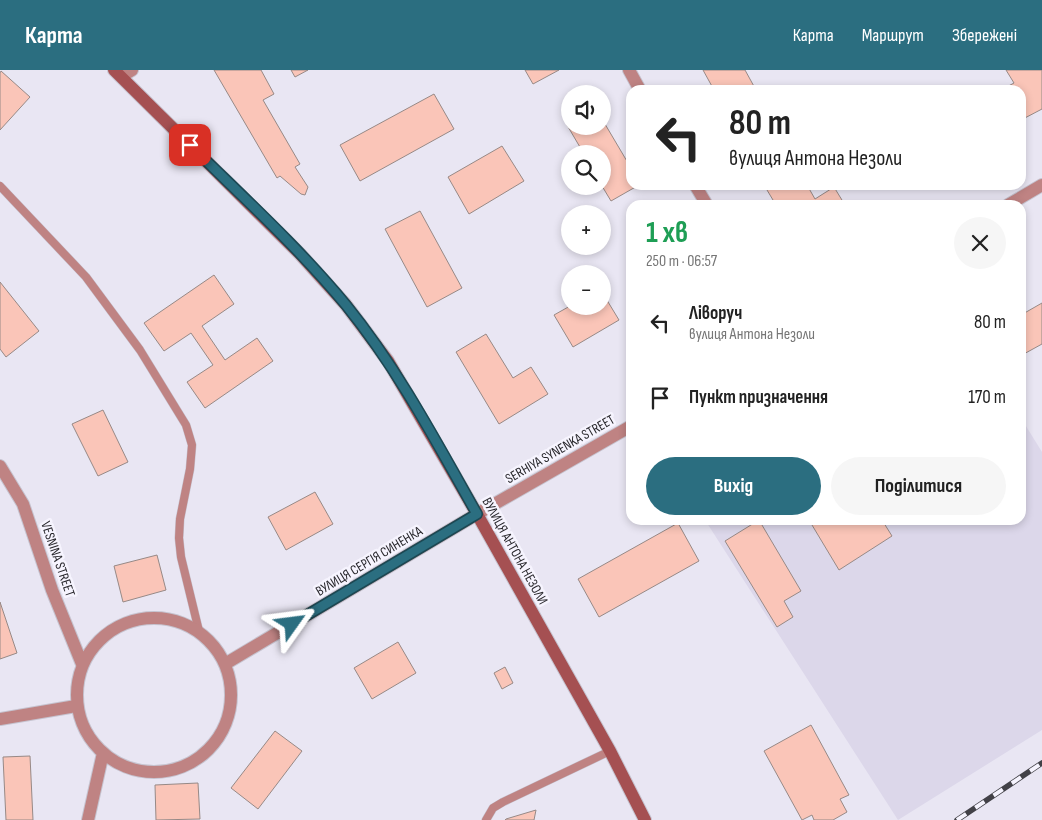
<!DOCTYPE html>
<html lang="uk">
<meta charset="utf-8">
<style>
body{margin:0;font-family:"Sofia Sans Condensed",sans-serif;background:#f6f6f6;color:#222;height:100vh;display:flex;flex-direction:column;font-size:19px;white-space:nowrap}
*{box-sizing:border-box;margin:0}
p{font-size:16px;color:#767676}
.icon{flex:none;width:28px;height:28px;fill:none;stroke:currentColor;stroke-width:2;stroke-linecap:round;stroke-linejoin:round}
.map{position:relative;flex:1;overflow:hidden}
.panel{position:absolute;left:626px;top:130px;width:400px;height:325px;display:flex;flex-direction:column;background:#fff;border-radius:15px;box-shadow:0 2px 8px #0003}
.panel>*{flex:none}
.guide{position:absolute;left:626px;top:15px;width:400px;height:105px;border-radius:15px;box-shadow:0 2px 8px #0003;background:#fff;color:#222;overflow:hidden}
.fabs{position:absolute;left:561px;top:15px;display:grid;gap:10px}
.fabs a{display:grid;place-items:center;width:50px;height:50px;border-radius:50%;background:#fff;box-shadow:0 2px 8px #0003;font-size:25px}
.pin{position:absolute;display:grid;place-items:center;width:42px;height:42px;color:#fff;margin:-21px;border-radius:10px;box-shadow:0 2px 8px #0006}
.me{position:absolute;width:55px;margin:-28px;rotate:59deg;stroke-linejoin:round;filter:drop-shadow(0 0 4px #0008)}
.turn{display:flex;align-items:center;gap:18px;height:105px;padding:0 20px;font-size:22px}
.turn .icon{width:65px;height:65px;stroke-width:2.5}
.turn b{display:block;font-size:35px;line-height:42px}
.round{display:grid;place-items:center;flex:none;width:52px;height:52px;border-radius:26px;background:#f6f6f6}
.summary{display:flex;align-items:center;justify-content:space-between;height:85px;padding:0 20px}
h1{font-size:30px;font-weight:700;line-height:38px;color:#1e9e55}
.button{display:flex;gap:10px;margin-top:auto;padding:10px 20px}
.button a{flex:1;height:58px;border-radius:30px;background:#2b6e80;color:#fff;font-size:20px;font-weight:700;line-height:58px;text-align:center}
.button a+a{background:#f6f6f6;color:#222}
ul{padding:0;list-style:none}
li{display:flex;align-items:center;gap:15px;height:75px;padding:0 20px}
li div{flex:1}
li b{display:block;font-size:19px}
li em{font-style:normal}
header{display:flex;align-items:center;gap:30px;box-sizing:border-box;height:70px;padding:0 25px;background:#2b6e80;color:#fff}
header strong{font-size:24px}
nav{display:flex;gap:28px;margin-inline-start:auto;font-size:18px}
.map>svg:first-child{display:block}
.built{fill:#dcd7ea}
.building{fill:#fac5b8;stroke:#978986}
.lines{fill:none;stroke-linecap:round;stroke-linejoin:round}
.service-casing{stroke:#c6c3cf;stroke-width:9}
.minor-casing{stroke:#c6c3cf;stroke-width:14}
.tertiary-casing{stroke:#c6c3cf;stroke-width:14}
.secondary-casing{stroke:#c6c3cf;stroke-width:14}
.service{stroke:#bf8383;stroke-width:8}
.minor{stroke:#bf8383;stroke-width:12}
.tertiary{stroke:#bf8383;stroke-width:12}
.secondary{stroke:#a55052;stroke-width:12}
.rail-casing{stroke:#424147;stroke-width:5.5}
.rail{stroke:#f6f4fe;stroke-width:4;stroke-dasharray:11;stroke-linecap:butt}
.route-casing{stroke:#1c4853;stroke-width:12}
.route{stroke:#2b6e80;stroke-width:9}
.labels{text-anchor:middle;dominant-baseline:central;stroke-width:5;stroke-linejoin:round;paint-order:stroke}
.street-label{font-size:14px;fill:#27262b;stroke:#f6f4fe}
</style>
<header>
<strong>Карта</strong>
<nav><a>Карта</a><a>Маршрут</a><a>Збережені</a></nav>
</header>
<div class="map">
<svg width="1042" height="750" viewBox="0 0 1042 750">
<rect width="100%" height="100%" fill="#e9e6f3"/>
<path class="built" d="M1021,348L1042,382V660L898,750L705,450H1021Z"/>
<path class="building" d="M214,0H261L274,24L263,30L300,94L295,97L308,117L305,125L301,124L280,106L277,108Z
M291,0H308L295,7Z
M525,0H559L533,14Z
M703,0H745L756,20H714Z
M1006,0H1042V39L1021,50V20H1001L1014,13Z
M1,1L30,27L0,60V3Z
M434,24L454,59L360,111L340,75Z
M602,49L631,98V115H639L611,131L602,116V84H584L567,55L570,53V56H602Z
M502,76L524,111L469,144L448,107Z
M764,115H807L815,129L834,117L845,135H776Z
M420,141L462,218L427,237L385,159Z
M214,205L234,234L202,256L225,290L257,268L273,291L205,338L187,312L213,295L191,263L164,281L144,253Z
M0,212L39,261L6,287L0,279Z
M602,222L619,250L573,277L554,245L570,236H602Z
M1042,233V274L1022,285L1021,245Z
M486,264L513,308L531,297L548,324L499,354L456,282Z
M103,340L128,392L98,406L72,354Z
M315,422L333,454L286,480L268,447Z
M759,450L801,521L784,531L793,547L777,557L725,471Z
M809,450H882L892,466L839,500Z
M678,453L699,491L599,547L578,509Z
M157,485L166,520L123,532L114,496Z
M0,532L17,583L0,589Z
M398,572L416,603L372,629L354,598Z
M505,597L513,613L502,619L494,603Z
M811,655L849,725L840,729L847,742L833,750H814L812,745L802,750L764,681Z
M275,661L302,681L258,739L231,718Z
M30,686L33,750H6L3,687Z
M198,713L200,749L156,750L155,715Z
M536,740L534,750H505L506,749Z"/>
<g class="lines">
<defs>
<path id="service" d="M0,116L86,207L140,280L186,355L192,375L190,399L180,449L179,468L181,487L199,561
M486,750L493,738L503,732L610,681"/>
<path id="minor" d="M629,0L640,20
M122,6L132,0
M695,115L707,135
M0,396L23,434L52,520L82,594
M77 625a77 77 0 1 1 154 0a77 77 0 1 1-154 0Z
M225,594L477,444
M0,649L76,636
M88,750L103,683"/>
<path id="tertiary" d="M1008,135L1042,115
M477,444L631,356"/>
<path id="secondary" d="M114,0L300,184L346,235L388,291L477,444L610,681L645,750"/>
</defs>
<use href="#service" class="service-casing"/>
<use href="#minor" class="minor-casing"/>
<use href="#tertiary" class="tertiary-casing"/>
<use href="#secondary" class="secondary-casing"/>
<use href="#service" class="service"/>
<use href="#minor" class="minor"/>
<use href="#tertiary" class="tertiary"/>
<use href="#secondary" class="secondary"/>
<defs>
<path id="rail" d="M957,750L1042,693"/>
</defs>
<use href="#rail" class="rail-casing"/>
<use href="#rail" class="rail"/>
</g>
<g class="lines">
<defs>
<path id="route" d="M190,75C243,127 299,178 346,235C398,299 437,373 477,444L292,554"/>
</defs>
<use href="#route" class="route-casing"/>
<use href="#route" class="route"/>
</g>
<g class="labels">
<g class="street-label">
<text transform="translate(560 379) rotate(-30)">SERHIYA SYNENKA STREET</text>
<text transform="translate(515 481) rotate(61)">ВУЛИЦЯ АНТОНА НЕЗОЛИ</text>
<text transform="translate(58 489) rotate(71)">VESNINA STREET</text>
<text transform="translate(369 491) rotate(-31)">ВУЛИЦЯ СЕРГІЯ СИНЕНКА</text>
</g>
</g>
</svg>
<div class="fabs">
<a><svg class="icon" aria-label="sound" viewBox="0 0 24 24"><path d="M4 9h4l5-4v14l-5-4H4zM17 9q2 3 0 6"/></svg></a>
<a><svg class="icon" aria-label="search" viewBox="0 0 24 24"><circle cx="10" cy="10" r="6"/><path d="M15 15l6 6"/></svg></a>
<a>+</a>
<a>−</a>
</div>
<div class="pin" style="left:190px;top:75px;background:#d93025"><svg class="icon" aria-label="arrive" viewBox="0 0 24 24"><path d="M6 21V4h12l-3 4 3 4H6"/></svg></div>
<svg class="me" style="left:292px;top:554px" viewBox="-20 -20 40 40"><path d="M0-17L14 15 0 8-14 15z" fill="#2b6e80" stroke="#fff" stroke-width="4"/></svg>
<div class="guide">
<div class="turn"><svg class="icon" aria-label="left" viewBox="0 0 24 24"><path d="M17 20v-9H6M10 6l-5 5 5 5"/></svg><div><b>80 m</b>вулиця Антона Незоли</div></div>
</div>
<section class="panel">
<div class="summary"><div><h1>1 хв</h1><p>250 m · 06:57</p></div><a class="round"><svg class="icon" aria-label="close" viewBox="0 0 24 24"><path d="M6 6l12 12M18 6L6 18"/></svg></a></div>
<ul>
<li><svg class="icon" aria-label="left" viewBox="0 0 24 24"><path d="M17 20v-9H6M10 6l-5 5 5 5"/></svg><div><b>Ліворуч</b><p>вулиця Антона Незоли</p></div><em>80 m</em></li>
<li><svg class="icon" aria-label="arrive" viewBox="0 0 24 24"><path d="M6 21V4h12l-3 4 3 4H6"/></svg><div><b>Пункт призначення</b></div><em>170 m</em></li>
</ul>
<div class="button"><a>Вихід</a><a>Поділитися</a></div>
</section>
</div>
